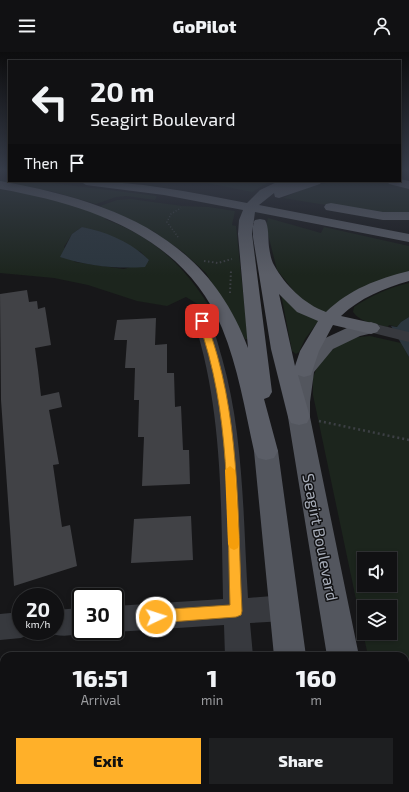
<!DOCTYPE html>
<style>
body{margin:0;font-family:"Exo 2",sans-serif;background:#1e1f21;color:#f1f3f6;height:100vh;display:flex;flex-direction:column;font-size:15px;white-space:nowrap}
*{box-sizing:border-box;margin:0}
p{font-size:13px;color:#9c9da0}
.icon{flex:none;width:22px;height:22px;fill:none;stroke:currentColor;stroke-width:2;stroke-linecap:round;stroke-linejoin:round}
.map{position:relative;flex:1;overflow:hidden}
.panel{position:absolute;left:0px;top:600px;width:409px;height:140px;display:flex;flex-direction:column;background:#111113;border-radius:12px 12px 0 0;box-shadow:0 2px 6px #0003,0 0 0 1px #303133}
.panel>*{flex:none}
.top-card{position:absolute;left:8px;top:8px;width:393px;height:122px;border-radius:0px;box-shadow:0 2px 6px #0003,0 0 0 1px #303133;background:#111113;color:#f1f3f6;overflow:hidden}
.controls{position:absolute;left:357px;top:500px;display:grid;gap:8px}
.controls a{display:grid;place-items:center;width:40px;height:40px;border-radius:0px;background:#111113;box-shadow:0 2px 6px #0003,0 0 0 1px #303133;font-size:20px}
.speed{position:absolute;left:12px;top:536px;display:flex;gap:8px;font-size:20px;font-weight:700;text-align:center}
.speed>*{display:grid;place-content:center;width:52px;height:52px;border-radius:50%;background:#111113;box-shadow:0 2px 6px #0003,0 0 0 1px #303133;line-height:1}
.speed small{font-size:10px;font-weight:400}
.speed .limit{border:2px solid #111;border-radius:6px;background:#fff;color:#111}
.pin{position:absolute;display:grid;place-items:center;width:34px;height:34px;color:#fff;margin:-17px;border-radius:8px;box-shadow:0 2px 6px #0006}
.me{position:absolute;width:44px;margin:-22px;rotate:86deg;stroke-linejoin:round;filter:drop-shadow(0 0 3px #0008)}
.turn{display:flex;align-items:center;gap:14px;height:84px;padding:0 16px;font-size:18px}
.turn .icon{width:52px;height:52px;stroke-width:2.5}
.turn b{display:block;font-size:28px;line-height:34px}
.then{display:flex;align-items:center;height:38px;padding:0 16px;background:#0003;gap:8px;font-size:15px}
.eta{display:flex;justify-content:space-evenly;align-items:center;height:68px;text-align:center}
.eta b{font-size:24px;font-weight:800;line-height:28px}
.action{display:flex;gap:8px;margin-top:auto;padding:8px 16px}
.action a{flex:1;height:46px;border-radius:0px;background:#ffb029;color:#111;font-size:16px;font-weight:800;line-height:46px;text-align:center}
.action a+a{background:#1e1f21;color:#f1f3f6}
header{display:flex;justify-content:space-between;align-items:center;height:52px;padding:0 16px;background:#111113;font-size:18px;font-weight:800}
.map>svg:first-child{display:block}
.green{fill:#1c251d;fill-rule:evenodd}
.water{fill:#2b363e}
.building{fill:#414246}
.lines{fill:none;stroke-linecap:round;stroke-linejoin:round}
.path-far2{stroke:#3d4045;stroke-width:1.5;stroke-dasharray:1 2;stroke-linecap:butt}
.path-far1{stroke:#3d4045;stroke-width:2;stroke-dasharray:1.5 2.5;stroke-linecap:butt}
.path{stroke:#3d4045;stroke-width:2.5;stroke-dasharray:2 3;stroke-linecap:butt}
.minor{fill:#37393e;fill-rule:evenodd}
.primary{fill:#53565e;fill-rule:evenodd}
.trunk{fill:#5b5e67;fill-rule:evenodd}
.route{fill:#ffb029;stroke:#a6721b}
.slow{fill:#f59e0b}
.labels{text-anchor:middle;dominant-baseline:central;stroke-width:3;stroke-linejoin:round;paint-order:stroke}
.near-street-label{font-size:16px;fill:#a8aeba;stroke:#121214}
</style>
<header><svg class="icon" aria-label="menu" viewBox="0 0 24 24"><path d="M4 6h16M4 12h16M4 18h16"/></svg>GoPilot<svg class="icon" aria-label="person" viewBox="0 0 24 24"><circle cx="12" cy="8" r="4"/><path d="M4 21q1-7 8-7t8 7"/></svg></header>
<div class="map">
<svg width="409" height="740" viewBox="0 0 409 740">
<rect width="100%" height="100%" fill="#171719"/>
<path class="green" d="M0,129L52,131L157,144L155,148L126,144L116,145L96,152L51,139L0,131Z
M197,129H271L252,140Z
M336,129C361,129 385,128 409,135V162H381L283,146L307,135Z
M0,137L65,149L108,165L105,167C156,186 187,216 214,262L186,245L167,254L137,249L88,233L54,226L0,221ZM82,175L141,200L149,209L124,217L75,210L64,195L72,182Z
M131,147L182,154L209,155L235,159L232,173L236,174L248,287H245L206,221L183,200L153,179L100,154L117,148Z
M268,166L321,181L324,175L409,194V222L325,261L305,253L277,218L266,174Z
M409,231V265L401,270L398,275L389,273L388,275C375,272 361,271 353,260L354,255C370,244 390,235 409,231Z
M280,237L320,267L305,287L299,300L296,302L292,299Z
M370,284L401,291L409,305V740H398L397,736H405V604H368L313,343V325L321,306L349,286ZM364,507H390V533H364ZM364,555H390V581H364Z"/>
<path class="water" d="M82,175C107,180 131,190 149,208L145,215C117,217 87,214 60,205L72,182Z
M409,265V305L391,274L397,275L401,270Z"/>
<path class="building" d="M27,238L29,250L37,249L38,257L45,255L51,293L35,296L38,318L41,344L59,340L62,355L49,358L59,412L53,413L62,475L70,473L77,514L14,534L1,348L0,242Z
M156,266L155,293L167,292V321H174L175,355L181,354L183,398H189L190,432L142,434L144,385H138L139,348H134L135,316H125L127,288H114L117,268Z
M191,464L193,508L131,511L134,467Z"/>
<g class="lines">
<path class="path-far2" d="M178,185L167,170L171,162L181,156"/>
<path class="path-far1" d="M204,209L218,211L232,207
M230,241L231,218"/>
<path class="path" d="M319,369L409,388"/>
<path class="minor" d="M202,264L207,266C215,277 218,293 222,306C244,383 243,466 248,546L285,543L294,547L298,556L294,565L285,569L250,571L253,604H225L224,573L115,580L113,579H115V554L223,547C221,453 223,359 194,269L197,266Z
M371,271L409,280V290L365,279L363,276L365,273Z
M81,556V579H88C75,584 59,586 46,580L55,579V558Z
M21,560V579H32L30,582L21,586L0,588V562Z
M229,736H261L262,740H230Z"/>
<path class="primary" d="M371,270L377,272L380,276L377,280L360,284L333,297L314,320L310,350V365L359,604H327L288,365V350L294,318L297,313L319,289L349,275Z
M266,390L274,392L278,399L306,604H274L254,399L258,392Z
M286,736H324V740H286Z
M348,736H386L387,740H349Z"/>
<path class="trunk" d="M400,127L409,129V137L389,132L387,129H400Z
M0,129C110,149 206,182 248,296L238,182L239,168L243,158L164,143L86,133L80,129C137,129 191,140 247,151L260,138L279,129H322L320,132L279,146L275,145L274,141L259,153L409,182V190L255,160L252,182L272,340L269,345L264,347L278,399L274,406L266,408L258,406L254,399C245,358 238,315 222,276C184,184 90,153 0,137Z
M331,151L383,160H409V168H383L326,158L324,155L326,152Z
M260,167L265,168C269,174 268,187 269,195C270,201 271,208 274,213C285,233 304,252 326,260C350,237 377,227 409,219V229C384,236 360,246 341,264L377,272L380,276L377,280L371,282L333,273L319,299L311,323L304,325L298,323L310,365L307,371L299,373L291,371L288,365L271,297L253,185V171L255,168ZM279,242L297,260L318,269L300,299L295,314Z"/>
</g>
<linearGradient id="sky" x2="0" y2="1"><stop stop-color="#0d0d0e"/><stop offset="0.53" stop-color="#363c49"/><stop offset="1" stop-color="#363c49" stop-opacity="0"/></linearGradient>
<rect width="409" height="223" fill="url(#sky)"/>
<path class="route" d="M199,267L206,269C241,361 237,462 242,559L241,563L236,565L156,571L151,569L150,565L151,560L156,558L230,553C227,459 231,359 198,269Z"/>
<path class="slow" d="M230,414L235,418L239,492L238,496L234,498L230,496L228,492L225,418Z"/>
<g class="labels">
<g class="near-street-label">
<text transform="translate(321 485) rotate(79)">Seagirt Boulevard</text>
</g>
</g>
</svg>
<div class="controls">
<a><svg class="icon" aria-label="sound" viewBox="0 0 24 24"><path d="M4 9h4l5-4v14l-5-4H4zM17 9q2 3 0 6"/></svg></a>
<a><svg class="icon" aria-label="layers" viewBox="0 0 24 24"><path d="M12 4l9 5-9 5-9-5zM3 14l9 5 9-5"/></svg></a>
</div>
<div class="speed"><div>20<small>km/h</small></div><div class="limit">30</div></div>
<div class="pin" style="left:202px;top:269px;background:#d93025"><svg class="icon" aria-label="arrive" viewBox="0 0 24 24"><path d="M6 21V4h12l-3 4 3 4H6"/></svg></div>
<svg class="me" style="left:156px;top:565px" viewBox="-20 -20 40 40"><circle r="17" fill="#ffb029" stroke="#fff" stroke-width="3"/><path d="M0-11L8 9 0 5-8 9z" fill="#fff"/></svg>
<div class="top-card">
<div class="turn"><svg class="icon" aria-label="left" viewBox="0 0 24 24"><path d="M17 20v-9H6M10 6l-5 5 5 5"/></svg><div><b>20 m</b>Seagirt Boulevard</div></div>
<div class="then">Then<svg class="icon" aria-label="arrive" viewBox="0 0 24 24"><path d="M6 21V4h12l-3 4 3 4H6"/></svg></div>
</div>
<section class="panel">
<div class="eta">
<div><b>16:51</b><p>Arrival</p></div>
<div><b>1</b><p>min</p></div>
<div><b>160</b><p>m</p></div>
</div>
<div class="action"><a>Exit</a><a>Share</a></div>
</section>
</div>
